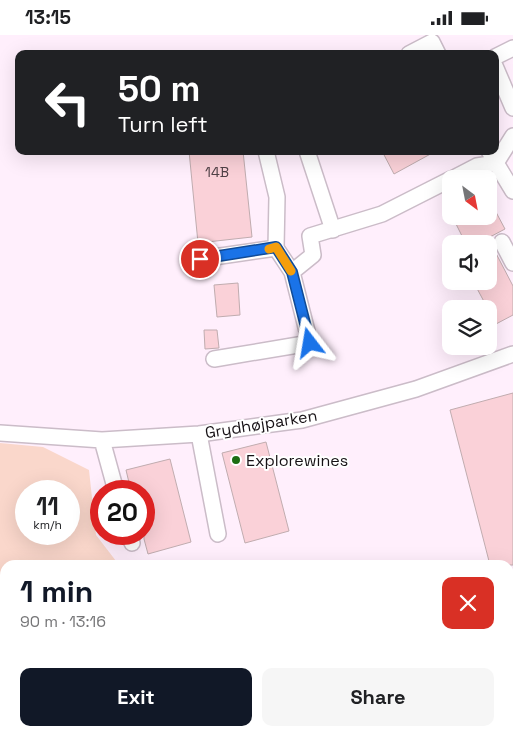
<!DOCTYPE html>
<meta charset="utf-8">
<style>
body{margin:0;font-family:"Space Grotesk",sans-serif;background:#f6f6f6;color:#202124;height:100vh;display:flex;flex-direction:column;font-size:19px;white-space:nowrap}
*{box-sizing:border-box;margin:0}
p{font-size:16px;color:#757577}
.icon{flex:none;width:28px;height:28px;fill:none;stroke:currentColor;stroke-width:2;stroke-linecap:round;stroke-linejoin:round}
.map{position:relative;flex:1;overflow:hidden}
.side{position:absolute;left:0px;top:525px;width:514px;height:176px;display:flex;flex-direction:column;background:#fff;border-radius:15px 15px 0 0;box-shadow:0 5px 20px #0002}
.side>*{flex:none}
.guide{position:absolute;left:15px;top:15px;width:484px;height:105px;border-radius:10px;box-shadow:0 5px 20px #0002;background:#202124;color:#fff;overflow:hidden}
.needle{width:32px;rotate:148deg}
.buttons{position:absolute;left:442px;top:135px;display:grid;gap:10px}
.buttons a{display:grid;place-items:center;width:55px;height:55px;border-radius:10px;background:#fff;box-shadow:0 5px 20px #0002;font-size:25px}
.speed{position:absolute;left:15px;top:445px;display:flex;gap:10px;font-size:25px;font-weight:700;text-align:center}
.speed>*{display:grid;place-content:center;width:65px;height:65px;border-radius:50%;background:#fff;box-shadow:0 5px 20px #0002;line-height:1}
.speed small{font-size:12px;font-weight:400}
.speed .limit{border:8px solid #d22;background:#fff;color:#111}
.pin{position:absolute;display:grid;place-items:center;width:42px;height:42px;color:#fff;margin:-21px;border:2px solid #fff;border-radius:50%;box-shadow:0 1px 5px #0007}
.me{position:absolute;width:55px;margin:-28px;rotate:346deg;stroke-linejoin:round;filter:drop-shadow(0 0 4px #0008)}
.turn{display:flex;align-items:center;gap:18px;height:105px;padding:0 20px;font-size:22px}
.turn .icon{width:65px;height:65px;stroke-width:2.5}
.turn b{display:block;font-size:35px;line-height:42px}
.round{display:grid;place-items:center;flex:none;width:52px;height:52px;border-radius:10px;background:#f6f6f6}
.overview{display:flex;align-items:center;justify-content:space-between;height:85px;padding:0 20px}
h1{font-size:30px;font-weight:700;line-height:38px;color:#111827}
.button{display:flex;gap:10px;margin-top:auto;padding:10px 20px}
.button a{flex:1;height:58px;border-radius:10px;background:#111827;color:#fff;font-size:20px;font-weight:700;line-height:58px;text-align:center}
.button a+a{background:#f6f6f6;color:#202124}
.status{display:flex;justify-content:space-between;align-items:center;height:35px;padding:0 25px;background:#fff;direction:ltr}
.status svg{height:14px;fill:currentColor}
.map>svg:first-child{display:block}
.green{fill:#fad7cb;fill-rule:evenodd}
.building{fill:#fad1d8;stroke:#c0acaf}
.lines{fill:none;stroke-linecap:round;stroke-linejoin:round}
.minor-casing{stroke:#cbbcc8;stroke-width:18}
.path{stroke:#b4a8b2;stroke-width:2.5;stroke-dasharray:4 2.5;stroke-linecap:butt}
.minor{stroke:#fff;stroke-width:15}
.route-casing{stroke:#114b97;stroke-width:12}
.route{stroke:#1a73e8;stroke-width:9}
.slow{stroke:#f59e0b;stroke-width:9}
.poi-dot{fill:#1d6d12;stroke:#fff;stroke-width:2}
.labels{text-anchor:middle;dominant-baseline:central;stroke-width:4;stroke-linejoin:round;paint-order:stroke}
.number-label{font-size:14px;fill:#4f4146}
.street-label{font-size:16px;fill:#161115;stroke:#fff}
.poi-label{font-size:16px;fill:#161115;stroke:#fff;text-anchor:start}
</style>
<div class="status"><b>13:15</b><svg viewBox="0 0 49 12"><path d="M0 12V9h3v3zM5 12V6h3v6zM10 12V3h3v9zM15 12V0h3v12zM26 1h20v11H26zM47 4h2v5h-2z"/></svg></div>
<div class="map">
<svg width="513" height="701" viewBox="0 0 513 701">
<rect width="100%" height="100%" fill="#ffeffc"/>
<path class="green" d="M0,408L43,412L89,435L96,500L116,526L122,530H5V625H0ZM26,456H69V499H26Z
M283,696H322L323,701H287Z"/>
<path class="building" d="M189,116H243L252,202L198,208Z
M382,116H436L394,139Z
M489,164L505,194L488,203L513,251V280L496,289L473,246H489V209H466L452,181H489Z
M238,248L240,280L217,282L214,250Z
M204,295H217L219,313L205,314Z
M513,358V530H490L450,375Z
M266,407L289,496L245,508L222,418Z
M170,424L191,507L148,519L144,504V456H131L126,435Z"/>
<g class="lines">
<defs>
<path id="minor" d="M409,19L432,7L438,19
M495,22L513,13
M495,31L513,73
M266,116L277,162L276,213
M307,116L333,195
M489,116L496,128L513,101
M452,144L477,131L496,128L513,156
M502,207L513,228
M200,224L276,213L292,237
M214,324L310,308L292,237L313,220L310,201L382,179L451,144
M0,398L102,405L199,399L302,385L416,354L513,319
M199,399L218,499
M102,405L116,456
M129,499L132,508
M509,651L513,650
M108,696L109,701
M165,696L168,701
M461,696V701
M15,701L39,696"/>
</defs>
<use href="#minor" class="minor-casing"/>
<path class="path" d="M360,701L375,696"/>
<use href="#minor" class="minor"/>
</g>
<g class="lines">
<defs>
<path id="route" d="M200,224L276,212L292,237L310,308"/>
</defs>
<use href="#route" class="route-casing"/>
<use href="#route" class="route"/>
<path class="slow" d="M269,214L276,212L291,236"/>
</g>
<circle class="poi-dot" cx="236" cy="425" r="5"/>
<g class="labels">
<g class="number-label">
<text x="217" y="137">14B</text>
</g>
<g class="street-label">
<text transform="translate(261 389) rotate(-9)">Grydhøjparken</text>
</g>
<g class="poi-label">
<text x="246" y="425">Explorewines</text>
</g>
</g>
</svg>
<div class="buttons">
<a><svg class="needle" viewBox="-14 -14 28 28"><path d="M0-13l5 13h-10z" fill="#e53935"/><path d="M0 13l5-13h-10z" fill="#757577"/></svg></a>
<a><svg class="icon" aria-label="sound" viewBox="0 0 24 24"><path d="M4 9h4l5-4v14l-5-4H4zM17 9q2 3 0 6"/></svg></a>
<a><svg class="icon" aria-label="layers" viewBox="0 0 24 24"><path d="M12 4l9 5-9 5-9-5zM3 14l9 5 9-5"/></svg></a>
</div>
<div class="speed"><div>11<small>km/h</small></div><div class="limit">20</div></div>
<div class="pin" style="left:200px;top:224px;background:#d93025"><svg class="icon" aria-label="arrive" viewBox="0 0 24 24"><path d="M6 21V4h12l-3 4 3 4H6"/></svg></div>
<svg class="me" style="left:310px;top:308px" viewBox="-20 -20 40 40"><path d="M0-17L14 15 0 8-14 15z" fill="#1a73e8" stroke="#fff" stroke-width="4"/></svg>
<div class="guide">
<div class="turn"><svg class="icon" aria-label="left" viewBox="0 0 24 24"><path d="M17 20v-9H6M10 6l-5 5 5 5"/></svg><div><b>50 m</b>Turn left</div></div>
</div>
<section class="side">
<div class="overview"><div><h1>1 min</h1><p>90 m · 13:16</p></div><a class="round" style="background:#d93025;color:#fff"><svg class="icon" aria-label="close" viewBox="0 0 24 24"><path d="M6 6l12 12M18 6L6 18"/></svg></a></div>
<div class="button"><a>Exit</a><a>Share</a></div>
</section>
</div>
